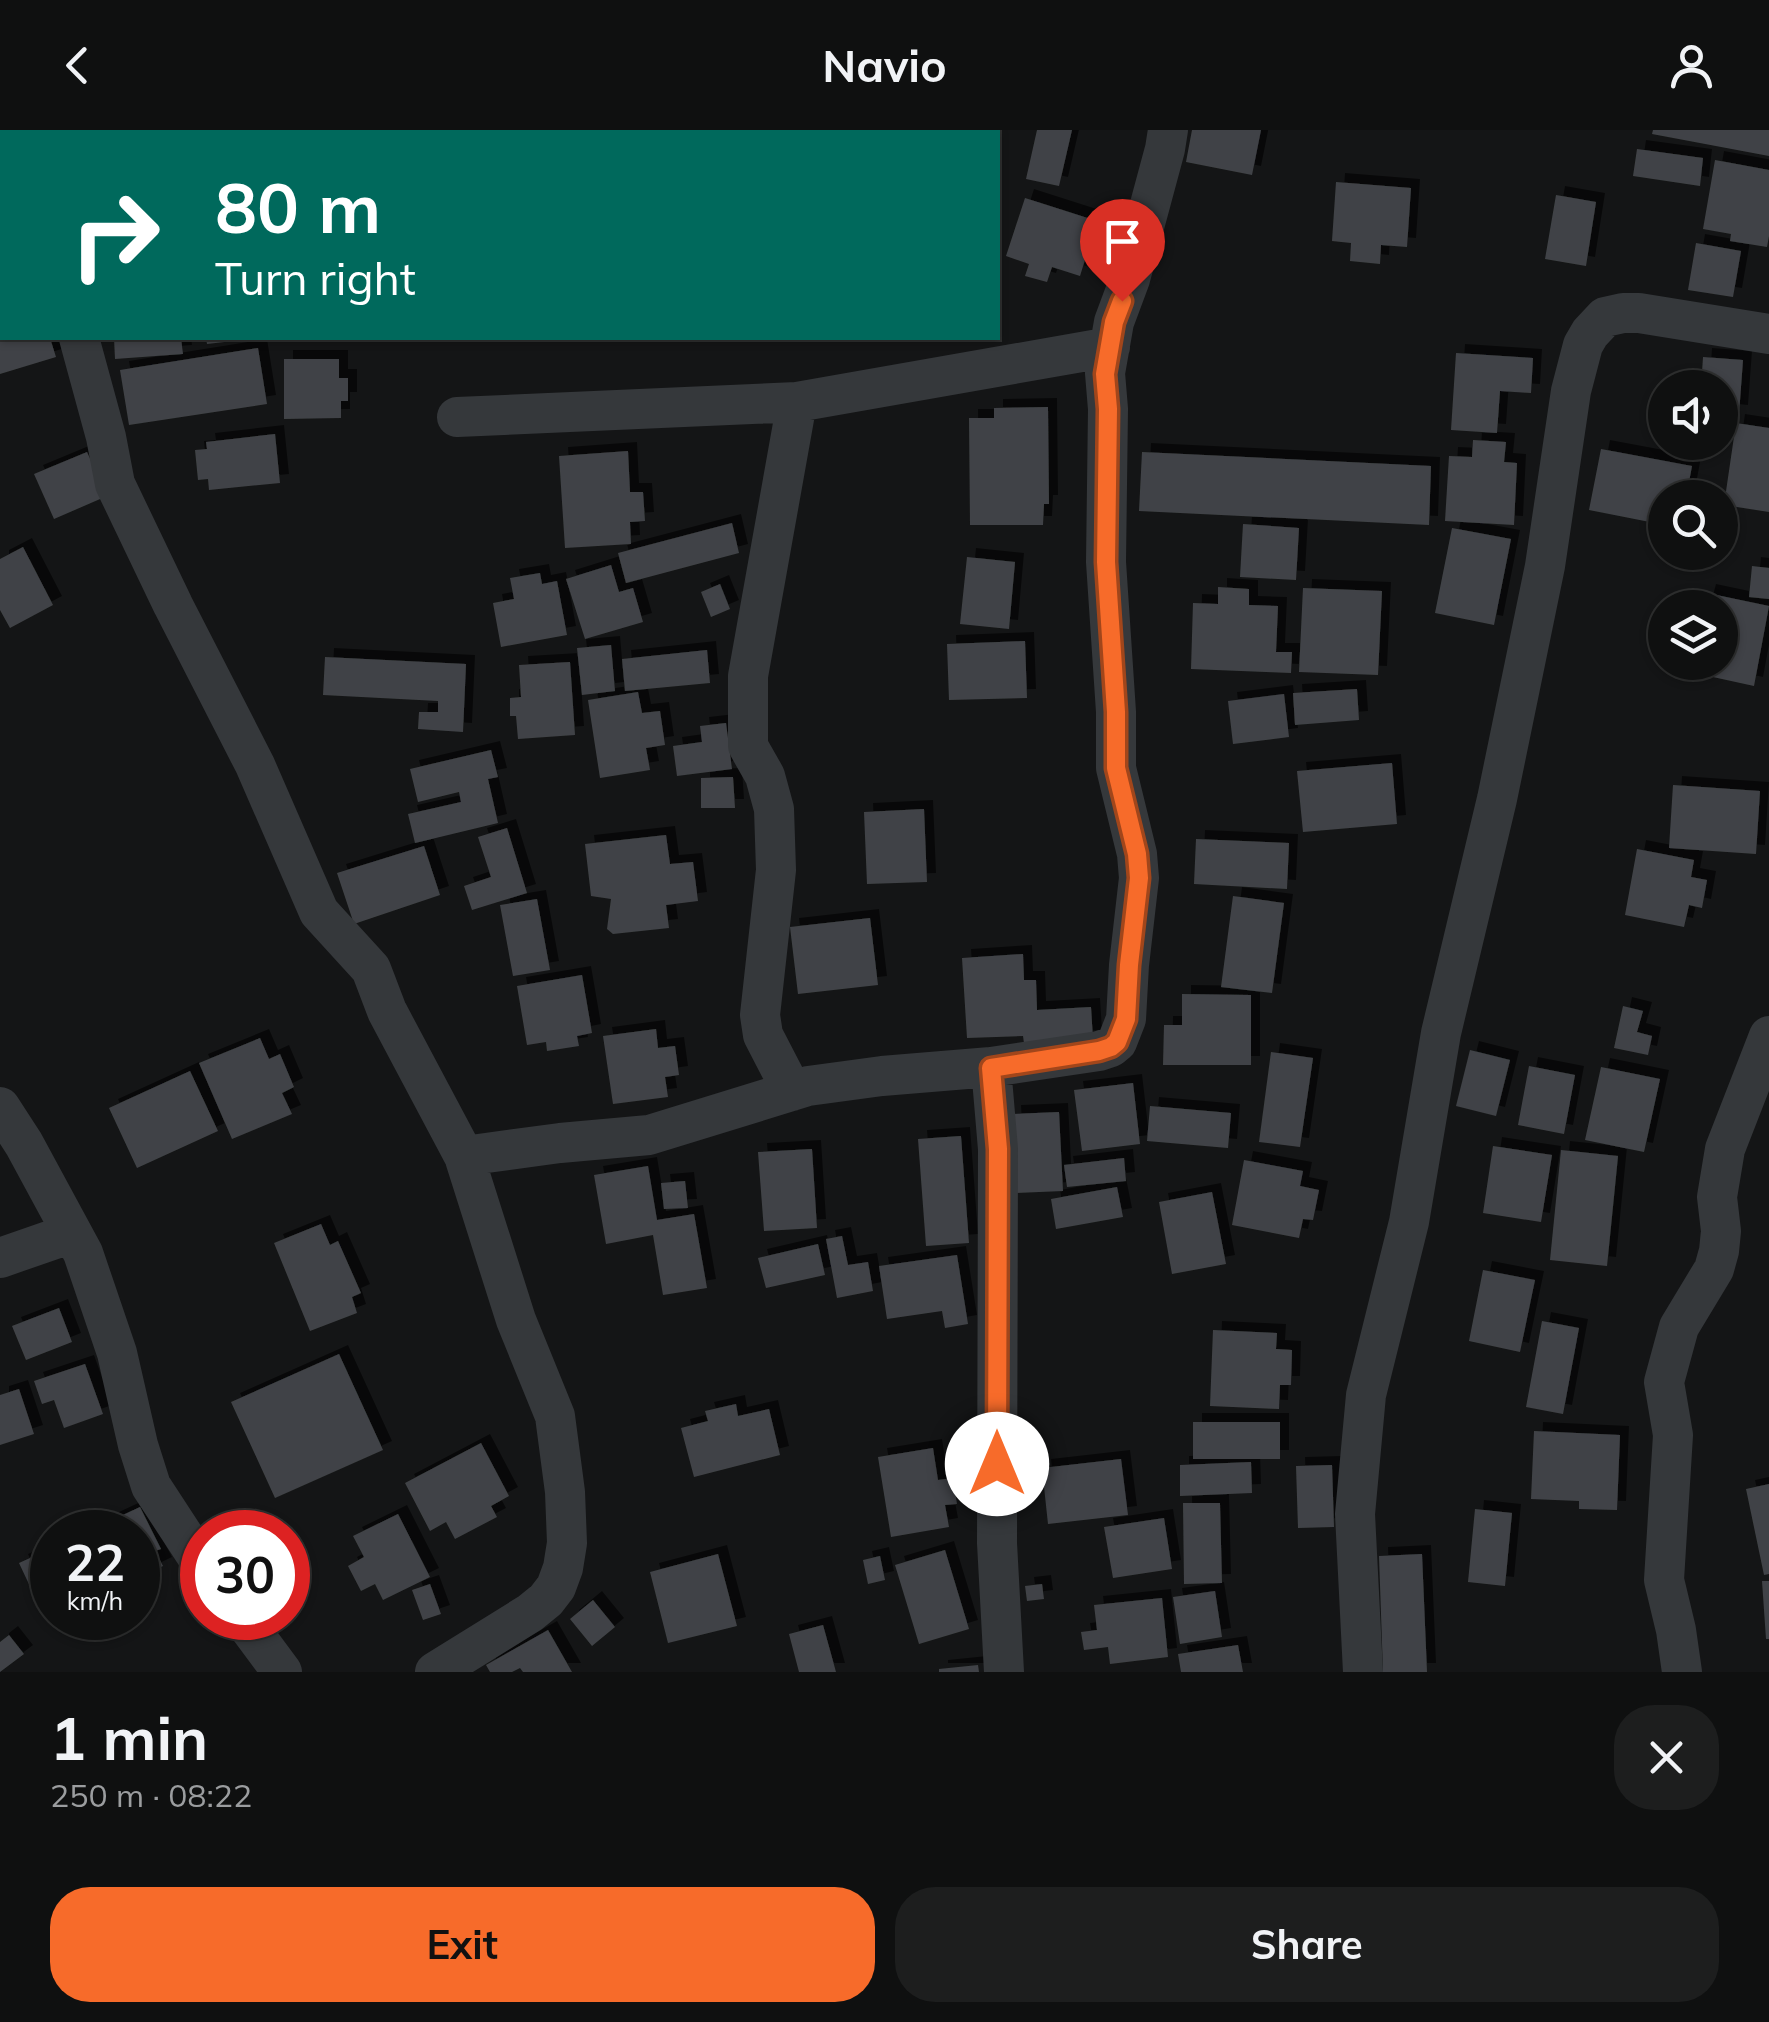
<!DOCTYPE html>
<meta charset="utf-8">
<style>
body{margin:0;font-family:Mulish,sans-serif;background:#1d1e1e;color:#f1f3f6;height:100vh;display:flex;flex-direction:column;font-size:38px;white-space:nowrap}
*{box-sizing:border-box;margin:0}
p{font-size:32px;color:#9b9d9f}
.icon{flex:none;width:55px;height:55px;fill:none;stroke:currentColor;stroke-width:2;stroke-linecap:round;stroke-linejoin:round}
.map{position:relative;height:1542px;overflow:hidden}
.details{display:flex;flex-direction:column;background:#0f1010;flex:1}
.details>*{flex:none}
.top-card{position:absolute;left:0px;top:0px;width:1000px;height:210px;box-shadow:0 2px 8px #0004,0 0 0 2px #2f3030;background:#00695c;color:#fff;overflow:hidden}
.controls{position:absolute;left:1648px;top:240px;display:grid;gap:20px}
.controls a{display:grid;place-items:center;width:90px;height:90px;border-radius:50%;background:#0f1010;box-shadow:0 2px 8px #0004,0 0 0 2px #2f3030;font-size:50px}
.speed{position:absolute;left:30px;top:1380px;display:flex;gap:20px;font-size:50px;font-weight:700;text-align:center}
.speed>*{display:grid;place-content:center;width:130px;height:130px;border-radius:50%;background:#0f1010;box-shadow:0 2px 8px #0004,0 0 0 2px #2f3030;line-height:1}
.speed small{font-size:25px;font-weight:400}
.speed .limit{border:15px solid #d22;background:#fff;color:#111}
.pin{position:absolute;display:grid;place-items:center;width:85px;height:85px;color:#fff;margin:-102px -42px;border-radius:50% 50% 50% 0;rotate:-45deg;box-shadow:0 0 10px #0007}
.pin .icon{rotate:45deg}
.me{position:absolute;width:110px;margin:-55px;rotate:0deg;stroke-linejoin:round;filter:drop-shadow(0 0 8px #0008)}
.turn{display:flex;align-items:center;gap:35px;height:210px;padding:0 50px;font-size:45px}
.turn .icon{width:130px;height:130px;stroke-width:2.5}
.turn b{display:block;font-size:70px;line-height:85px}
.round{display:grid;place-items:center;flex:none;width:105px;height:105px;border-radius:40px;background:#1d1e1e}
.headline{display:flex;align-items:center;justify-content:space-between;height:170px;padding:0 50px}
h1{font-size:60px;font-weight:700;line-height:75px}
.primary-button{display:flex;gap:20px;margin-top:auto;padding:20px 50px}
.primary-button a{flex:1;height:115px;border-radius:40px;background:#f76b2a;color:#111;font-size:40px;font-weight:700;line-height:115px;text-align:center}
.primary-button a+a{background:#1d1e1e;color:#f1f3f6}
header{display:flex;justify-content:space-between;align-items:center;height:130px;padding:0 50px;background:#0f1010;font-size:45px;font-weight:700}
.map>svg:first-child{display:block}
.building{fill:#404346;filter:url(#shadow)}
.lines{fill:none;stroke-linecap:round;stroke-linejoin:round}
.street{stroke:#35383b;stroke-width:40}
.route-casing{stroke:#a1461b;stroke-width:25}
.route{stroke:#f76b2a;stroke-width:18}
</style>
<header><svg class="icon" aria-label="back" viewBox="0 0 24 24"><path d="M15 5l-7 7 7 7"/></svg>Navio<svg class="icon" aria-label="person" viewBox="0 0 24 24"><circle cx="12" cy="8" r="4"/><path d="M4 21q1-7 8-7t8 7"/></svg></header>
<div class="map">
<svg width="1769" height="1542" viewBox="0 0 1769 1542">
<defs>
<filter id="shadow"><feDropShadow dx="9" dy="-9" stdDeviation="0" flood-color="#0009"/></filter>
</defs>
<rect width="100%" height="100%" fill="#141516"/>
<path class="building" d="M1037,0H1072L1059,56L1026,49Z
M1192,0H1261L1252,45L1186,32Z
M1653,0H1769V26L1652,4Z
M1637,19L1703,28L1700,56L1633,46Z
M1715,30L1769,40V106L1767,117L1730,111L1731,104L1703,99Z
M1336,52L1411,58L1407,117L1381,115L1380,134L1350,131L1351,113L1332,111Z
M1556,65L1596,72L1586,136L1545,129Z
M1025,68L1097,91L1080,146L1052,137L1047,152L1025,146L1029,134L1006,126Z
M1696,113L1741,121L1733,167L1688,160Z
M10,208H50L56,227L0,244V211Z
M114,208H181L183,224L115,229Z
M206,208H242V210L207,214Z
M258,218L267,274L129,295L120,240Z
M1456,223L1533,228L1531,263L1500,261L1497,303L1451,300Z
M1703,227L1743,230L1739,284L1720,282V258H1701Z
M284,229H339V248H348V271H341V288L284,289Z
M1048,277L1049,374H1044L1043,395H970L969,288H994V278Z
M1736,293L1769,298V382L1724,375Z
M275,304L280,353L209,360L208,349L198,350L195,320L207,319L206,312Z
M1473,310L1506,312L1504,332L1517,333L1514,395L1445,391L1449,326L1472,327Z
M1601,319L1692,336L1686,368H1665V395L1589,380Z
M628,321L630,362H643L645,391L630,392L631,414L565,418L559,326Z
M87,322L107,366L54,389L34,344Z
M1142,322L1431,336L1429,395L1139,381Z
M732,393L739,423L626,453L618,423Z
M1243,394L1299,398L1296,450L1240,447Z
M1452,398L1511,409L1494,495L1435,483Z
M23,417L53,475L10,498L0,480V429Z
M967,427L1015,432L1009,499L960,494Z
M611,435L619,462L633,458L643,492L585,509L566,449Z
M1752,436L1769,438V469L1749,467Z
M540,443L542,454L557,451L567,505L501,517L493,473L514,469L510,448Z
M720,454L730,479L711,487L701,462Z
M1218,457L1249,459V475L1278,476L1276,522H1292L1291,543L1191,539L1193,473L1218,474Z
M1303,458L1382,461L1378,545L1299,542Z
M1707,463L1769,476L1754,556L1690,542L1692,532H1720V478H1703Z
M1025,511L1027,568L949,570L947,514Z
M611,515L615,561L582,565L577,518Z
M707,520L710,553L625,561L622,529Z
M325,527L466,534L463,602L418,599L419,582H438V571L323,565Z
M570,532L575,605L518,609L516,586H510V568L521,567L519,535Z
M1357,559L1359,590L1295,595L1293,563Z
M638,562L642,583L660,581L665,615L646,618L650,640L600,648L588,570Z
M1284,564L1289,607L1233,614L1228,571Z
M726,593L732,639L677,646L673,616L702,612L700,596Z
M491,620L498,647L488,649L498,693L415,713L408,684L461,672L459,662L418,672L410,639Z
M1392,633L1397,694L1303,702L1297,641Z
M733,647L735,678H701V648Z
M1673,655L1760,661L1756,724L1669,718Z
M924,679L927,752L867,754L864,682Z
M507,698L527,763L472,780L464,756L491,747L478,707Z
M666,705L670,734L693,732L698,771L666,775L669,798L613,804L607,799L611,769L591,766L585,714Z
M1196,709L1289,713L1287,759L1194,754Z
M424,716L440,765L354,794L337,743Z
M1637,719L1694,730L1691,747L1707,750L1702,778L1689,775L1684,797L1625,785Z
M1233,766L1284,773L1272,863L1221,857Z
M537,769L550,840L513,846L500,775Z
M870,788L878,855L798,864L790,797Z
M1023,824L1024,850H1036L1037,880L1091,877L1093,909L1024,913L1023,906L967,908L962,828Z
M582,845L592,903L577,906L579,916L547,921L546,912L527,915L517,856Z
M1182,864L1251,865V935H1163L1164,895H1182Z
M1623,876L1643,881L1637,902L1652,906L1648,925L1614,918Z
M656,899L658,918L675,916L679,945L665,947L668,967L613,974L603,906Z
M260,908L269,929L280,924L294,957L282,963L292,984L232,1009L199,933Z
M1470,920L1510,930L1496,986L1456,976Z
M1271,922L1313,928L1300,1017L1259,1012Z
M1529,936L1575,945L1564,1004L1518,995Z
M1601,937L1660,949L1644,1022L1585,1010Z
M190,941L218,1001L137,1038L109,978Z
M1133,953L1140,1014L1082,1021L1074,960Z
M1150,976L1231,983L1228,1018L1147,1011Z
M1059,982L1063,1061L1016,1063L1012,984Z
M961,1006L969,1113L926,1116L918,1009Z
M1493,1016L1552,1025L1541,1092L1483,1083Z
M812,1019L817,1098L764,1101L758,1022Z
M1561,1020L1618,1026L1607,1136L1550,1130Z
M1124,1028L1126,1051L1067,1057L1064,1035Z
M1244,1030L1303,1041L1300,1056L1319,1060L1313,1090L1303,1089L1299,1108L1232,1095Z
M648,1036L657,1090L694,1084L707,1158L663,1165L653,1105L606,1114L594,1045Z
M685,1051L688,1078L664,1079L661,1053Z
M1117,1057L1123,1087L1056,1099L1051,1069Z
M1212,1062L1226,1134L1172,1144L1159,1072Z
M321,1094L330,1115L338,1111L361,1163L352,1167L357,1183L310,1201L274,1113Z
M842,1106L848,1135L868,1132L873,1161L837,1168L826,1109Z
M818,1114L825,1145L766,1158L758,1128Z
M957,1125L968,1194L945,1198L942,1181L887,1189L879,1136Z
M1483,1140L1535,1150L1520,1222L1469,1211Z
M59,1178L72,1212L26,1230L12,1196Z
M1542,1191L1579,1198L1563,1284L1526,1277Z
M1213,1200L1277,1203L1276,1219L1292,1220L1291,1255H1280L1279,1279L1210,1276Z
M339,1224L383,1320L275,1368L231,1272Z
M85,1234L103,1284L64,1298L54,1270L42,1274L34,1251Z
M19,1259L34,1304L0,1315V1265Z
M736,1274L738,1286L769,1279L780,1325L694,1347L681,1298L708,1291L705,1281Z
M1193,1292H1280V1329H1193Z
M1534,1301L1620,1305L1617,1380L1579,1379V1371L1531,1369Z
M481,1313L509,1366L491,1376L497,1387L455,1409L446,1392L430,1401L405,1353Z
M933,1318L938,1350L953,1348L957,1374L945,1375L949,1397L891,1407L878,1327Z
M1121,1329L1128,1385L1048,1394L1042,1338Z
M1251,1332L1252,1363L1180,1366V1335Z
M1332,1335L1334,1397L1298,1398L1296,1336Z
M1769,1354V1444L1764,1445L1746,1359Z
M1183,1373H1220L1222,1453L1184,1454Z
M140,1377L161,1419L155,1421L163,1436L138,1448V1402H115L110,1391Z
M1475,1379L1512,1383L1505,1456L1468,1452Z
M398,1384L430,1447L383,1470L375,1454L361,1461L348,1436L364,1427L353,1406Z
M1164,1388L1172,1439L1113,1448L1104,1397Z
M52,1418V1482L44,1486L19,1433Z
M945,1420L969,1499L919,1514L895,1435Z
M718,1424L737,1496L668,1513L650,1442Z
M1422,1424L1427,1542H1383L1379,1426Z
M880,1426L885,1450L868,1454L863,1430Z
M1762,1451H1769V1509H1766Z
M430,1454L441,1484L423,1490L412,1460Z
M1042,1454L1044,1469L1027,1471L1025,1456Z
M1215,1461L1222,1507L1180,1514L1173,1467Z
M1162,1468L1168,1527L1110,1534L1108,1517L1084,1520L1081,1502L1097,1500L1094,1475Z
M593,1470L615,1497L592,1516L570,1489Z
M823,1495L836,1542H799L789,1504Z
M548,1500L572,1542H523L520,1538L512,1542H490L486,1535Z
M9,1505L24,1524L0,1542V1512Z
M1238,1515L1243,1542H1181L1178,1524Z
M978,1535L979,1542H939V1539Z"/>
<g class="lines">
<path class="street" d="M130,2L146,0
M0,21H2
M79,208L106,307L115,354L173,475L255,635L319,782L371,839L387,881L464,1026
M457,287L797,272
M991,937L998,1019L997,1413L1004,1542
M792,961L763,905L760,885L776,740L774,679L765,646L748,616V546L797,272L1110,217
M0,977L24,1014L83,1123L117,1223L138,1315L151,1356L202,1434
M0,1128L72,1103
M242,1488L282,1542
M435,1542L530,1483L546,1470L556,1457L563,1438L567,1413L565,1362L555,1286L516,1190L464,1026L560,1013L649,1005L808,956L882,946L991,937L1099,921L1111,917L1117,912L1126,889L1129,835L1139,748L1137,724L1116,638V582L1106,432L1108,279L1105,243L1114,192L1130,149L1165,19L1168,0
M1363,1542L1355,1384L1366,1265L1409,1092L1441,903L1497,669L1545,436L1571,261L1583,215L1590,203L1605,187L1623,183H1639L1769,204
M1682,1542L1676,1500L1664,1450L1673,1305L1664,1252L1679,1197L1714,1139L1719,1121L1721,1101L1717,1067L1725,1019L1769,906"/>
</g>
<g class="lines">
<defs>
<path id="route" d="M997,1334L998,1019L991,938L1099,921L1111,917L1117,912L1126,889L1129,835L1139,748L1137,724L1116,638V582L1106,432L1108,279L1105,244L1114,192L1122,171"/>
</defs>
<use href="#route" class="route-casing"/>
<use href="#route" class="route"/>
</g>
</svg>
<div class="controls">
<a><svg class="icon" aria-label="sound" viewBox="0 0 24 24"><path d="M4 9h4l5-4v14l-5-4H4zM17 9q2 3 0 6"/></svg></a>
<a><svg class="icon" aria-label="search" viewBox="0 0 24 24"><circle cx="10" cy="10" r="6"/><path d="M15 15l6 6"/></svg></a>
<a><svg class="icon" aria-label="layers" viewBox="0 0 24 24"><path d="M12 4l9 5-9 5-9-5zM3 14l9 5 9-5"/></svg></a>
</div>
<div class="speed"><div>22<small>km/h</small></div><div class="limit">30</div></div>
<div class="pin" style="left:1122px;top:171px;background:#d93025"><svg class="icon" aria-label="arrive" viewBox="0 0 24 24"><path d="M6 21V4h12l-3 4 3 4H6"/></svg></div>
<svg class="me" style="left:997px;top:1334px" viewBox="-20 -20 40 40"><circle r="19" fill="#fff"/><path d="M0-13L10 11 0 6-10 11z" fill="#f76b2a"/></svg>
<div class="top-card">
<div class="turn"><svg class="icon" aria-label="right" viewBox="0 0 24 24"><path d="M7 20v-9h11M14 6l5 5-5 5"/></svg><div><b>80 m</b>Turn right</div></div>
</div>
</div>
<section class="details">
<div class="headline"><div><h1>1 min</h1><p>250 m · 08:22</p></div><a class="round"><svg class="icon" aria-label="close" viewBox="0 0 24 24"><path d="M6 6l12 12M18 6L6 18"/></svg></a></div>
<div class="primary-button"><a>Exit</a><a>Share</a></div>
</section>
